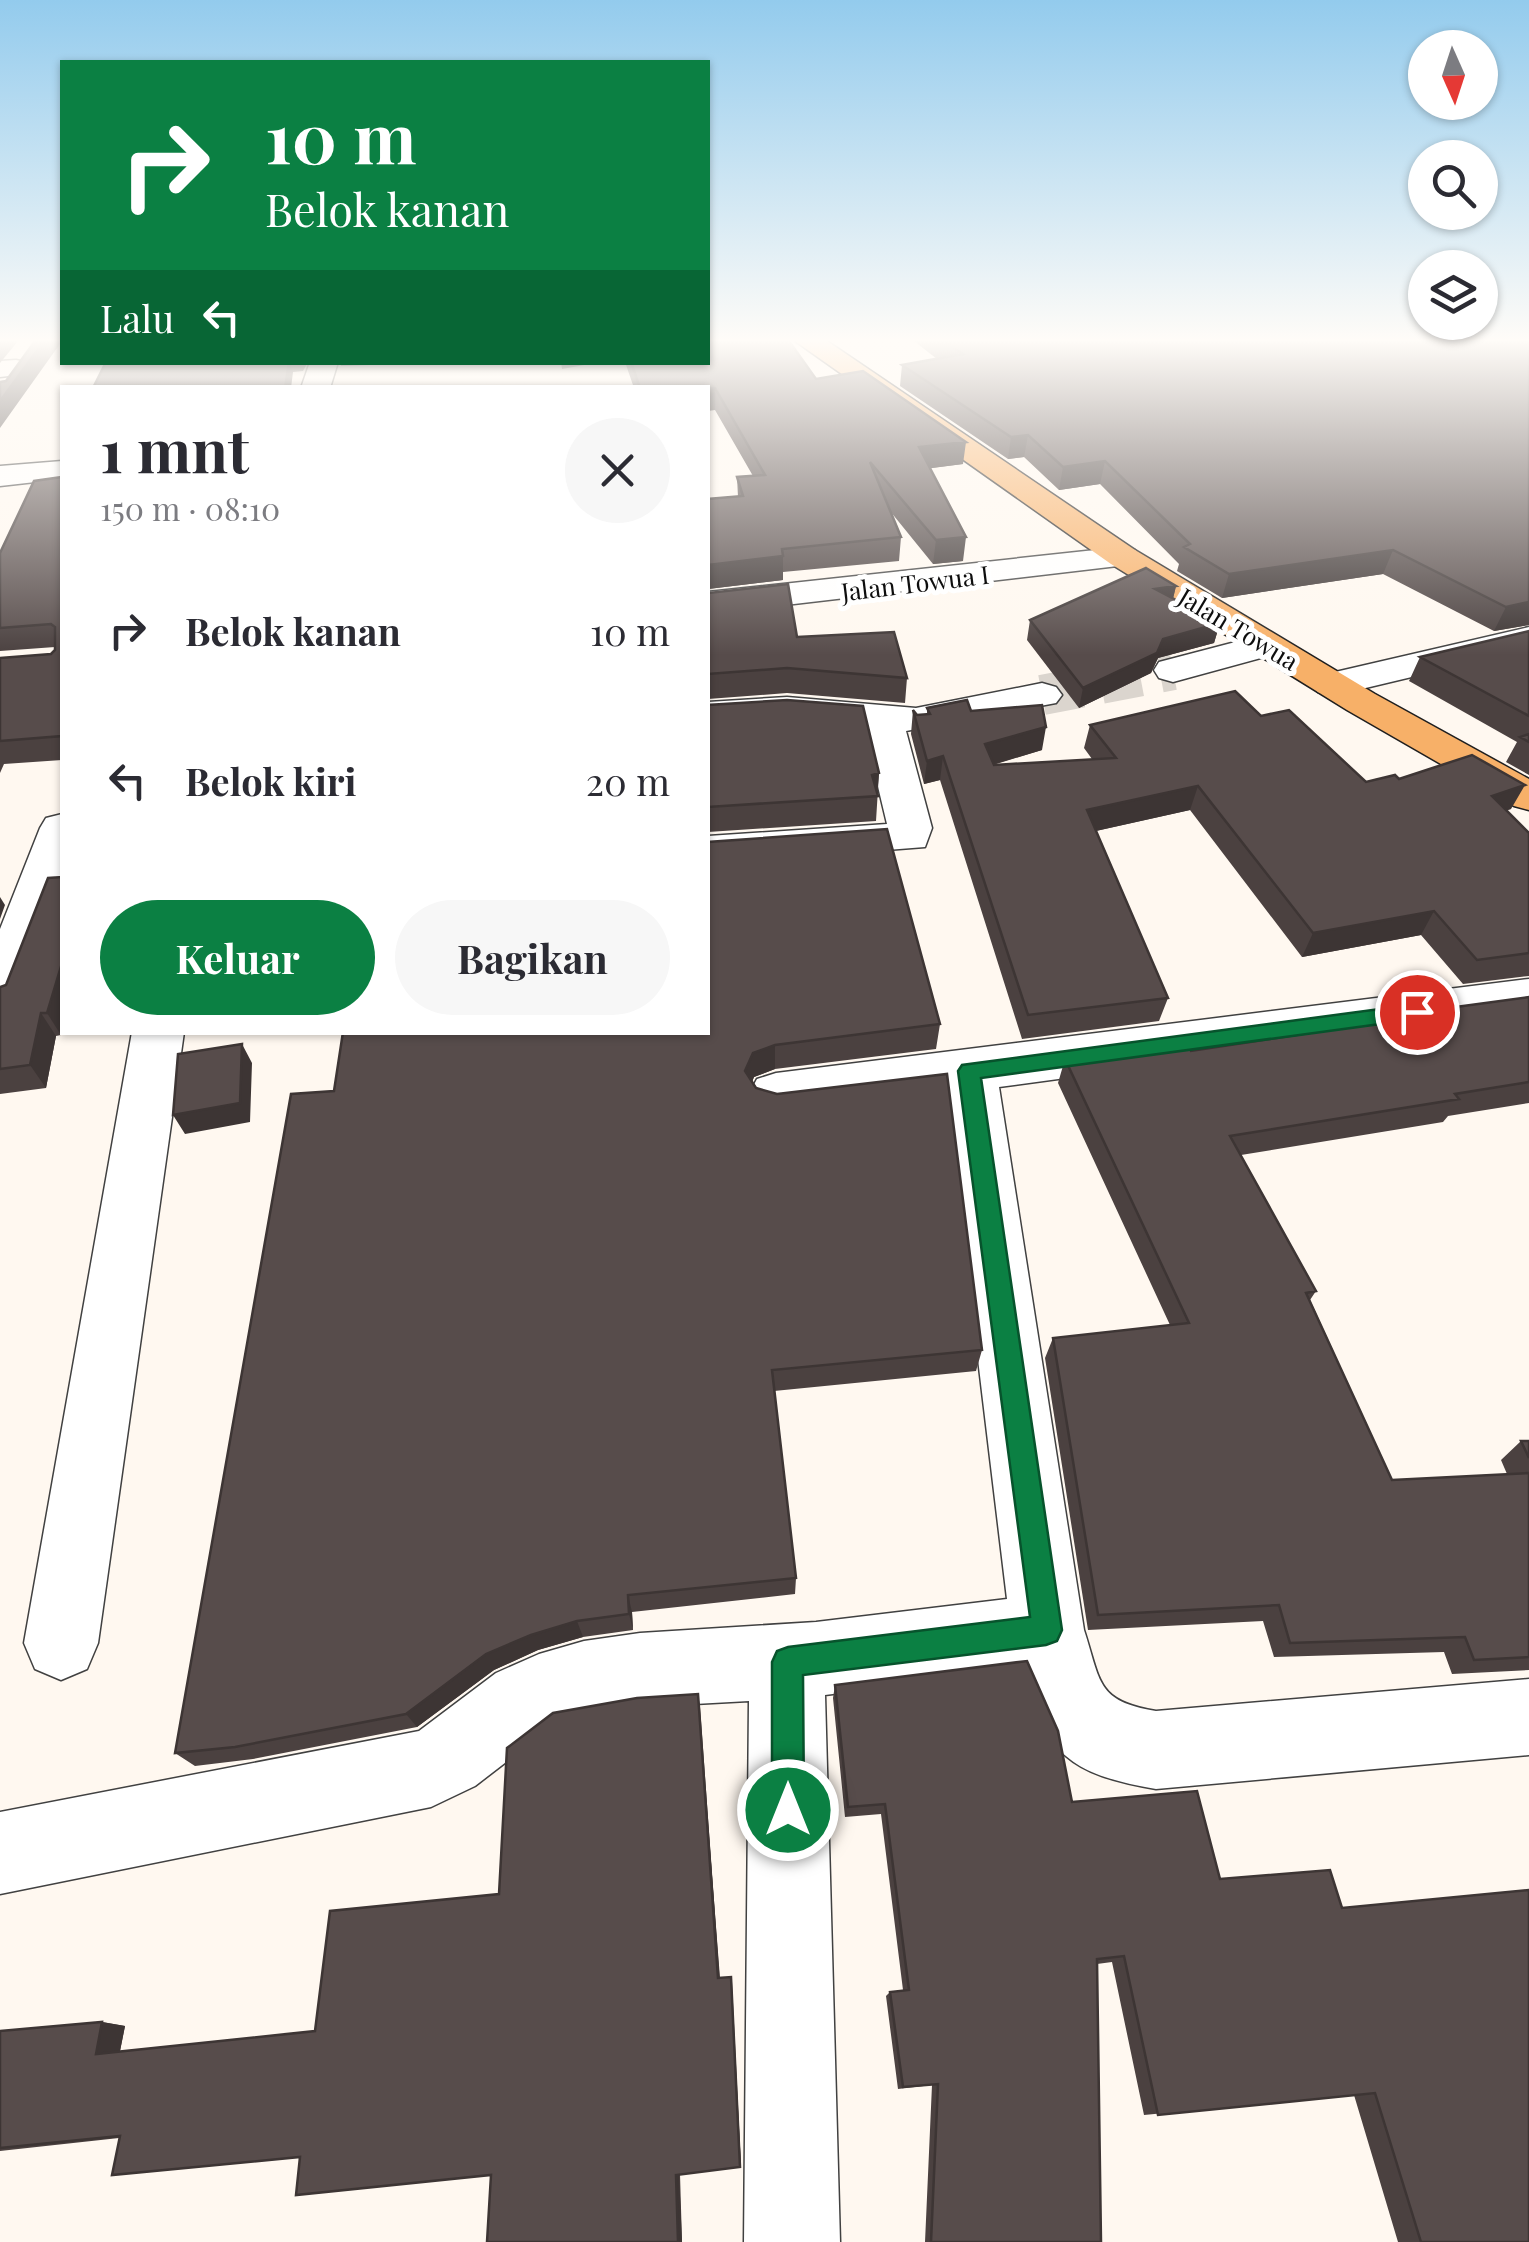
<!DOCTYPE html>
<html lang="id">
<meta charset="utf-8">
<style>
body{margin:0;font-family:"Playfair Display",serif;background:#f7f7f7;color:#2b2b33;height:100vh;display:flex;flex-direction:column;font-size:38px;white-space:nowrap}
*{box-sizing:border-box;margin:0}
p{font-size:32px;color:#7c7c81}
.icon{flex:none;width:55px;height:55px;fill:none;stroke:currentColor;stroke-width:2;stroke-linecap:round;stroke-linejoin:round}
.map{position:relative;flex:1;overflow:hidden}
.side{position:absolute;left:60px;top:385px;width:650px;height:650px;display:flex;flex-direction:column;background:#fff;border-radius:0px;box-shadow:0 2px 8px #0004}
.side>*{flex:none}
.top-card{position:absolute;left:60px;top:60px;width:650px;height:305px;border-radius:0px;box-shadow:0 2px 8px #0004;background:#0b8043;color:#fff;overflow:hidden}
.needle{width:65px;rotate:177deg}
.tools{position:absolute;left:1408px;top:30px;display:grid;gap:20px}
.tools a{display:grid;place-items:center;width:90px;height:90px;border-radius:50%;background:#fff;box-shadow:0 2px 8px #0004;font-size:50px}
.pin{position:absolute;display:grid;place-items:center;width:85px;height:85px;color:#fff;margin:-42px;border:5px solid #fff;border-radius:50%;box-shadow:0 2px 10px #0007}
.me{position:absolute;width:110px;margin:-55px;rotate:0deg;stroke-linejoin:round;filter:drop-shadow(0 0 8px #0008)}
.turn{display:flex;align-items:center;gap:35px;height:210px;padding:0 40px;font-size:45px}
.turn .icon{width:130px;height:130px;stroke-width:2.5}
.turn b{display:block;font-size:70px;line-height:85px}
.then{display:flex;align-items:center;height:95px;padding:0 40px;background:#0003;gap:20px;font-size:38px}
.round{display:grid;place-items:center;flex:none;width:105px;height:105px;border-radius:52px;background:#f7f7f7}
.headline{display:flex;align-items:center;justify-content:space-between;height:170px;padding:0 40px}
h1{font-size:60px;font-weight:700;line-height:75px}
.action{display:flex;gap:20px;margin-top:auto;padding:20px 40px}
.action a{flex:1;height:115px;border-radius:60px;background:#0b8043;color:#fff;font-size:40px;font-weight:700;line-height:115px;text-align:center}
.action a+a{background:#f7f7f7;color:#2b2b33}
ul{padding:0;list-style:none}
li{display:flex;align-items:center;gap:30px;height:150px;padding:0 40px}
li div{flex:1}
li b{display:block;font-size:38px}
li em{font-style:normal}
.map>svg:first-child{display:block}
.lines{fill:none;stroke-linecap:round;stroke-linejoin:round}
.minor-tunnel{stroke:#dbd5ce;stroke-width:40;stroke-dasharray:40 20;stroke-linecap:butt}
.minor-casing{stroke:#414141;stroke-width:3}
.major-casing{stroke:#1f1f1f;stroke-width:3}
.minor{fill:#fff;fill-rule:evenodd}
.major{fill:#f7b068;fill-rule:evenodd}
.wall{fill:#4b4140}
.shaded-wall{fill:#3d3534}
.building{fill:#574c4b;stroke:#3d3534;stroke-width:2.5}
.route{fill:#0b8043;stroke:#07532c;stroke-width:2.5}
.labels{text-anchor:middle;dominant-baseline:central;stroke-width:10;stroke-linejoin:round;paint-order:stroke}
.far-street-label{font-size:25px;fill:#0e0e0e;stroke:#fff}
</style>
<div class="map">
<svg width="1529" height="2242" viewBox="0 0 1529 2242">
<rect width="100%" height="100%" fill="#fff8f0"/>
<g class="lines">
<path class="minor-tunnel" d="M1042,695L1173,670"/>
<defs>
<path id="minor" d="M16,360L26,362L30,368L26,374L0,377V361Z
M310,362H338L330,388H301Z
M62,461V479L0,486V466Z
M1123,547L1135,550L1140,557L1135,564L708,614V592Z
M1529,627V649L1332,696L1318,692L1312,684L1318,676Z
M1266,634L1279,637L1285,645L1279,653L1173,682L1159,678L1154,670L1159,662Z
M1042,683L1056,687L1062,695L1056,703L906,731L932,828L925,847L708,864V836L887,824L864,728L787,721L708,726V702L787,697L916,708Z
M62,814V889L25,993L18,1006L0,1011V929L40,828L46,818Z
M1529,979V1015L999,1087L1084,1630C1101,1682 1096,1701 1156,1711L1529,1679V1755L1156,1789C1070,1774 1046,1755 1022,1670L825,1695L840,2242H744L749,1701L640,1707L558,1722L475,1786L431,1807L0,1894V1812L419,1731L496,1673L539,1654L584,1641L640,1633L816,1622L1007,1599L946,1094L776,1115L757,1109L749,1094L757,1079L776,1073Z
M132,1032H184L98,1643L87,1669L61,1680L35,1669L24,1643Z"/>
<path id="major" d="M795,341H827L1135,550L1375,694L1529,779V810L1514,806L1347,710L1111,564Z"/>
</defs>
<use href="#minor" class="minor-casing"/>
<use href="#major" class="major-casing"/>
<use href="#minor" class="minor"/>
<use href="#major" class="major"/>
</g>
<path class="wall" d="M914,341H1529V625L1494,631L1383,574L1222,598L1177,571L1179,564L1100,484L1059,490L1024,457L1008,459L900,386L902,365L937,359Z
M106,362H308L303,371L293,372Z
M340,362H369V365L341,366Z
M625,362H708L816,379L963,464L931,468L963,561L933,564L890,511L901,537L899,561L783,572V580L708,589V499L738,497L737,477L753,476L715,410L708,388H634Z
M62,477V760L4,764L0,773V658L51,654L55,650V647L0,651V553Z
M1176,586L1173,599L1220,623L1214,643L1158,658L1151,673L1079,708L1027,640L1030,620Z
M708,593L797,637L907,678L905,703L787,693L708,699Z
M1529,631V775L1506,762L1517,742L1409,681L1420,657Z
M708,705L879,773L876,821L708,832Z
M927,708L971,711L1042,750L993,765L1092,759L1084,748L1090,725L1261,716L1366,782L1399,779L1511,809L1506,810L1529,832V976L1463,984L1421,935L1302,957L1190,810L1096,831L1168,998L1159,1021L1022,1039L940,780L924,784L911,734L913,710L917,715L927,714Z
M48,878L61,1035L56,1036L46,1088L0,1094V987L6,985Z
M1529,997V1103L1448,1116L1443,1122L1241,1155L1316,1291L1310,1300L1392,1480L1507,1474L1501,1460L1521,1441H1529V1670L1452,1674L1444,1652L1274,1657L1263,1621L1088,1630L1045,1358L1053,1338L1170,1325L1058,1083L1065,1059L1191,1051L1401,1019L1404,1014Z
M940,1024L936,1049L775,1069L754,1077L752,1082L982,1350L976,1371L774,1391L796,1578L795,1594L632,1612L633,1630L583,1637L538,1650L494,1670L417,1727L253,1759L195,1766L175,1753L334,1091Z
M835,1685L1072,1802L1220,1879L1342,1908L1529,2242H1398L1354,2095L1144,2115L1112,1962L1097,1964L1101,2242H925L932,2085L898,2089L886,1996L890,1992L903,1990L881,1814L845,1817L833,1698Z
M698,1694L720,1978L732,1982L741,2166L740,2167L680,2174L682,2242L491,2175L300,2157L119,2138L0,2151V2031L102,2022L125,2026L120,2051L315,2031L499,1894Z"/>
<path class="shaded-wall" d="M0,341H18L0,363Z
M44,341H62L0,428V401Z
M289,362L293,372L291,388H285Z
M561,362H601L562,369Z
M715,388V410L708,411V389Z
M1028,435L1024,457L1008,459L1011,437Z
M966,442L963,464L917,470L919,447Z
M1105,461L1100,484L1059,490L1063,467Z
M966,537L963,561L933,564L936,540Z
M1393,550L1383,574L1222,598L1229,574Z
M783,556V580L708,589V565Z
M1176,586L1171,606L1155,589Z
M1529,602V625L1494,631L1506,607Z
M1220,623L1214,643L1158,658L1151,673L1079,708L1083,688L1163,639Z
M1046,727L1042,750L981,768L985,744Z
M943,756L940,780L924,784L927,761Z
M879,773L877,796L872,775Z
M1525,785L1511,809L1479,820L1492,796Z
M1198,786L1190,810L1082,834L1087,810Z
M0,897L5,905L0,919Z
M1434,911L1421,935L1302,957L1313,933Z
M62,963V1032L61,1035L47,1013Z
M41,1013L56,1036L46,1088L30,1065Z
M242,1044L252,1063L250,1122L185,1134L173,1115Z
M775,1045V1069L754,1077L746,1096L745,1071L753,1053Z
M628,1595L632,1612L633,1630L629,1614Z
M577,1621L583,1637L538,1650L494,1670L417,1727L406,1714L486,1654L531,1635Z
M698,1694L700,1707L720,1983L718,1978Z
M731,1977L741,2166L740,2167Z
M102,2022L125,2026L119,2056L96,2054Z
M679,2173L682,2242H678L676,2175Z"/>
<path class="building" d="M35,341H44L0,401V382L6,381Z
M708,341H789L816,379L863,371L966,442L919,447L966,537L936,540L870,462L901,537L782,549L783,556L708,565V499L743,496L737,477L765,475L715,388H640L631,362H708Z
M944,341H1529V602L1506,607L1393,550L1229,574L1184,547L1190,544L1105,461L1063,467L1028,435L1011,437L902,365L963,354Z
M106,362H289L285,388H93Z
M62,477V736L0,741V658L51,654L55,650V627L51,624L0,628V553L34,481Z
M1146,568L1176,586L1155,589L1220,623L1163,639L1157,653L1083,688L1030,620Z
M788,584L797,637L894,632L907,678L787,668L708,674V593Z
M1529,631V716L1420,657Z
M1235,691L1261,716L1289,710L1366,782L1395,775L1399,779L1472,755L1525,785L1492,796L1529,833V953L1477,960L1434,911L1313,933L1198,786L1087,810L1168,998L1028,1015L943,756L927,761L913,710L917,715L930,714L927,708L967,700L971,711L1042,705L1046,727L985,744L994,765L1116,758L1090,725Z
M787,700L863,706L879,773L872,775L878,796L708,807V705Z
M1529,734V742L1520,737Z
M887,829L940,1024L775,1045L753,1053L745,1071L756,1088L777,1094L947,1074L982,1350L772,1370L796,1578L628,1595L629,1614L577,1621L531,1635L486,1654L406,1714L235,1747L175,1753L291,1094L334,1091L343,1032H708V842Z
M62,877V963L47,1013H41L30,1065L0,1069V987L6,985L48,878Z
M1529,997V1082L1455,1094L1459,1099L1230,1136L1316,1291L1306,1293L1392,1480L1529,1473V1657L1474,1660L1465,1637L1290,1643L1279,1605L1098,1615L1053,1338L1189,1323L1065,1059L1187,1043L1191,1051L1407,1018L1404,1014Z
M242,1044L240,1103L173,1115L178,1054Z
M1521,1441H1529V1458Z
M1027,1661L1058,1731L1072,1802L1197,1791L1220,1879L1330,1870L1342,1908L1529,1890V2242H1421L1375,2093L1158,2115L1124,1956L1097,1959L1101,2242H931L938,2084L903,2087L890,1992L909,1990L885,1804L848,1807L835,1685Z
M698,1694L718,1978L731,1977L740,2167L676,2175L678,2242H487L491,2175L296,2195L300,2157L112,2175L120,2136L0,2148V2031L102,2022L96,2054L315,2031L330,1911L499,1894L507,1748L553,1713L637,1698Z"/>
<linearGradient id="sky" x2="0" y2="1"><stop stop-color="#93cbed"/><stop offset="0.52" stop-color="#fffcf8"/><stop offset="1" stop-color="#fffcf8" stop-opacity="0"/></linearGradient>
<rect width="1529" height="655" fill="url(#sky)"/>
<path class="route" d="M1417,1004L1428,1012L1417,1019L981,1078L1062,1630L1057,1641L1046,1645L803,1675L804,1810L800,1822L788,1826L776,1822L772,1810V1662L777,1651L788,1647L1030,1617L958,1071L962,1065Z"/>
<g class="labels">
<g class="far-street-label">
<text transform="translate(915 582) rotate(-7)">Jalan Towua I</text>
<text transform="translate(1239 628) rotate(31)">Jalan Towua</text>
</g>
</g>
</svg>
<div class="tools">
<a><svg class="needle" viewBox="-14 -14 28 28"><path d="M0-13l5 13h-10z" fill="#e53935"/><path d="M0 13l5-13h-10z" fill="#7c7c81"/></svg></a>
<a><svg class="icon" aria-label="search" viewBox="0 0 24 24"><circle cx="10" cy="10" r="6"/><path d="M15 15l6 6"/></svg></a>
<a><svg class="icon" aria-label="layers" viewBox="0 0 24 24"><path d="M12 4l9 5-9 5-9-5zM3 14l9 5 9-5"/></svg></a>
</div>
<div class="pin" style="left:1417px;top:1012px;background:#d93025"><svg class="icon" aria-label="arrive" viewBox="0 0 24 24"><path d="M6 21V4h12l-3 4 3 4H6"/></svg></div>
<svg class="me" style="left:788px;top:1810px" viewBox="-20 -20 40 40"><circle r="17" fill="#0b8043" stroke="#fff" stroke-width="3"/><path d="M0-11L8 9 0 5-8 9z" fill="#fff"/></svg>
<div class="top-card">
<div class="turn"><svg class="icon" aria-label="right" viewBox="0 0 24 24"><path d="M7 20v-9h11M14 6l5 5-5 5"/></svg><div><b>10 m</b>Belok kanan</div></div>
<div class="then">Lalu<svg class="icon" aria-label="left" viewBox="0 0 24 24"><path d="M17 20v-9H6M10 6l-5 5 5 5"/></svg></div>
</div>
<section class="side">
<div class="headline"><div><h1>1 mnt</h1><p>150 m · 08:10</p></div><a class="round"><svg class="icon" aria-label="close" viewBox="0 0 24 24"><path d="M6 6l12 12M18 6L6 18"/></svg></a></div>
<ul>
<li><svg class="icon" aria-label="right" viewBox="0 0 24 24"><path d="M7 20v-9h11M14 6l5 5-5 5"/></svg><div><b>Belok kanan</b></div><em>10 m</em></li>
<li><svg class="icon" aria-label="left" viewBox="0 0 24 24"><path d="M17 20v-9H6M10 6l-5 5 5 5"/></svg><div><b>Belok kiri</b></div><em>20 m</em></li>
</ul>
<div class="action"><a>Keluar</a><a>Bagikan</a></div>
</section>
</div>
